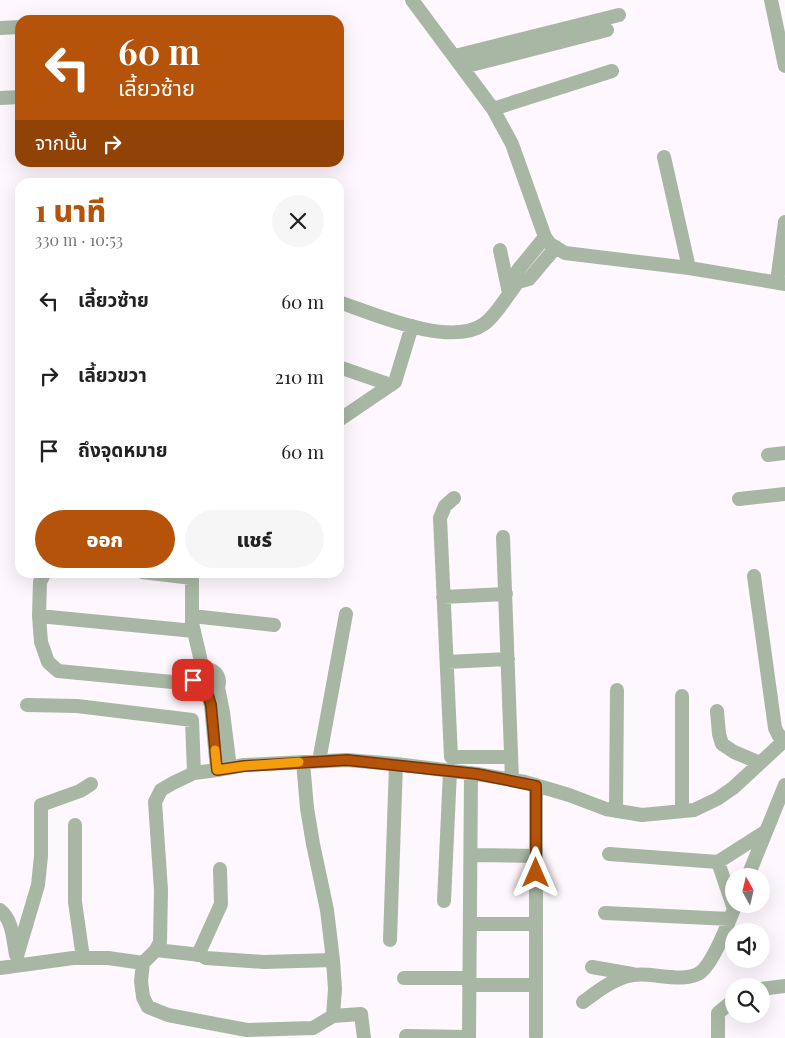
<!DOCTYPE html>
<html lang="th">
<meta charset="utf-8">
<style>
body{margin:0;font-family:"Playfair Display","Noto Sans Thai",serif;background:#f6f6f6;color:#222;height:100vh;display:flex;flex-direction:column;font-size:19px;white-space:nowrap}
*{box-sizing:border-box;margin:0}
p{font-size:16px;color:#767676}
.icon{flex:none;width:28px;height:28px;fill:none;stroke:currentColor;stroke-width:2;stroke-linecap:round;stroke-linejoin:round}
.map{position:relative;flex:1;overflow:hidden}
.panel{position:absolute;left:15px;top:178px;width:329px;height:400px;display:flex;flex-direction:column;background:#fff;border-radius:15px;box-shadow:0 5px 20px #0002}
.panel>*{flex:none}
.banner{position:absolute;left:15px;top:15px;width:329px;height:152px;border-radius:15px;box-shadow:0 5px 20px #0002;background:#b45309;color:#fff;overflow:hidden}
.needle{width:32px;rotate:352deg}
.buttons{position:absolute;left:725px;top:868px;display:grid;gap:10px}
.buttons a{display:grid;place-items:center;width:45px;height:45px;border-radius:50%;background:#fff;box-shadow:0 5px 20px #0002;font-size:25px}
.pin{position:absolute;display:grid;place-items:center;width:42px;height:42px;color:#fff;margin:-21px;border-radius:10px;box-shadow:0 2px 8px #0006}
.me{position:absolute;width:55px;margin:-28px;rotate:0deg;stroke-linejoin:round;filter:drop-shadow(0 0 4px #0008)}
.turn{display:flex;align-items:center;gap:18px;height:105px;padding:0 20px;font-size:22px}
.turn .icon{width:65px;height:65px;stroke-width:2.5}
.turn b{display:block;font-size:35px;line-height:42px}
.then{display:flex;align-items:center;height:48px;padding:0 20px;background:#0003;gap:10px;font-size:19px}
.round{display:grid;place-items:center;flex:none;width:52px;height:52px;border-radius:26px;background:#f6f6f6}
.headline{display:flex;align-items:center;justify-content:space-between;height:85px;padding:0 20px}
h1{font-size:30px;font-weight:800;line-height:38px;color:#b45309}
.button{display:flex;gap:10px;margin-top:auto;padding:10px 20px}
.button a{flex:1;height:58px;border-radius:30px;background:#b45309;color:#fff;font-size:20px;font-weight:800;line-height:58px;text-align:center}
.button a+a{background:#f6f6f6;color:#222}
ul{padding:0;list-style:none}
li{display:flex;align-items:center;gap:15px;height:75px;padding:0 20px}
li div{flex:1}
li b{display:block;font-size:19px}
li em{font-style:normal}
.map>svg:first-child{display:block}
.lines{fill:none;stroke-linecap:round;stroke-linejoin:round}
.minor{stroke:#a8b6a4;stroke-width:14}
.route-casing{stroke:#753606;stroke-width:12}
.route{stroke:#b45309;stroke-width:9}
.slow{stroke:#f59e0b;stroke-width:9}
</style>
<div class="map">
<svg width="785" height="1038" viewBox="0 0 785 1038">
<rect width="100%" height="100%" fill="#fef7fe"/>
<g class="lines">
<path class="minor" d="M412,0L493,109L512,144L545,237L550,244L565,253L689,268L785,284
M771,0L785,66
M0,28L20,27
M455,56L619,15
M463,67L607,30
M0,98L20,97
M493,109L612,71
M664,157L689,268
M545,237L518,270V282L529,279L556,247
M500,250L509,293
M777,282L785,222
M339,302C374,314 451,348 484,324C495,317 509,293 518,282
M339,367L391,385
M339,420L395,382L412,326
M768,455L785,453
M454,498L445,506L440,518L451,757H511
M739,499L785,494
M503,537L512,780
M45,572L40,582L39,616L41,642L48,662L58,671L193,684
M142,572L192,578
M192,572V623L203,670
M754,576L775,728L779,736L785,738
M443,597L506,594
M39,616L194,631
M192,616L274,625
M447,662L508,659
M193 682a13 13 0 1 1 26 0a13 13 0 1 1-26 0Z
M218,687L223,712L230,768
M208,695L211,705L217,770
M682,696V811
M27,705L77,706L192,720L194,773
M717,711L719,734L722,744L734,752L760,763
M319,761L346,614
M303,762L307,808L313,844L327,910L333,960L264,962L206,958L201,955L156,950L160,942L161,890L155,802L161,790L173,783L194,773L217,770L244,765L347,760L396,764
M616,811L617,690
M75,825V902L83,958
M609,854L718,862L765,832
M471,855L536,856
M718,862L734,909
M748,876L785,785
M444,901L450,771
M0,910C13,920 13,940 16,955
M605,913L730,919
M470,924H536
M390,940L396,764L477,774L525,782L569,795L606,809L642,815L694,810L717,799L733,788L785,740
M156,950L143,963L141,981L143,997L148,1007L168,1015L247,1030L313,1028L333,1016L361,1014L364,1038
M198,955L221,904L220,869
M333,960L335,989L333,1016
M18,965L17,956L38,885L41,856V805L80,791L91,784
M592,967L632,974
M0,968L73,958H108L143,963
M404,978H469
M469,985H536
M761,989L785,986
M583,1002C598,991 614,978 633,975C652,972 686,984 701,972C715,960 729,921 736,904
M406,1036L469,1037
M536,1036V785
M469,1038L471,773
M718,1038V1013L734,1000"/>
</g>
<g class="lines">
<defs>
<path id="route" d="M193,680C193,689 198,695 208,695L211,705L217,770L244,766L347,760L477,774L536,786V873"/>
</defs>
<use href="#route" class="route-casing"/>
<use href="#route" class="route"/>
<path class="slow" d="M215,750L217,770L244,766L299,762"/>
</g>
</svg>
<div class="buttons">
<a><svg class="needle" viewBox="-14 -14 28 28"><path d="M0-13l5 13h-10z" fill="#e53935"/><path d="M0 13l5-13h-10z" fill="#767676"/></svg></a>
<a><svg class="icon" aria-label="sound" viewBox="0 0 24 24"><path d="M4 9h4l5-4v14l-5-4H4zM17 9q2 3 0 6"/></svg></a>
<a><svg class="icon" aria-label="search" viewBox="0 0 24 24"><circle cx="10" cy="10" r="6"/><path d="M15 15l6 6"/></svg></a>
</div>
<div class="pin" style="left:193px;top:680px;background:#d93025"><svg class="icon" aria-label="arrive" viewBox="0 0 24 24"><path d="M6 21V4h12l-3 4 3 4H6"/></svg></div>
<svg class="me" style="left:536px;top:873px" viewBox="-20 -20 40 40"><path d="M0-17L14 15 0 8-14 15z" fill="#b45309" stroke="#fff" stroke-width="4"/></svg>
<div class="banner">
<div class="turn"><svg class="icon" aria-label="left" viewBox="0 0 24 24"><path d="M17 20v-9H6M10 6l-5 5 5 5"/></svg><div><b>60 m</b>เลี้ยวซ้าย</div></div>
<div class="then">จากนั้น<svg class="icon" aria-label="right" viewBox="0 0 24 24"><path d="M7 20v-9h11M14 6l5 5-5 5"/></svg></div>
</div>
<section class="panel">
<div class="headline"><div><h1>1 นาที</h1><p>330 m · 10:53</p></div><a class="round"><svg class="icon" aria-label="close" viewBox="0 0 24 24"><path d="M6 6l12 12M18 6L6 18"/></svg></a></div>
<ul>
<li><svg class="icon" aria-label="left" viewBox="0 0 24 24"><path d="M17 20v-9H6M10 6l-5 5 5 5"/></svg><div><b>เลี้ยวซ้าย</b></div><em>60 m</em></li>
<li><svg class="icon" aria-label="right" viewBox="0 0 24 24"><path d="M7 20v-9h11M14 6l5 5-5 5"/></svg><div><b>เลี้ยวขวา</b></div><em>210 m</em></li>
<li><svg class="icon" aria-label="arrive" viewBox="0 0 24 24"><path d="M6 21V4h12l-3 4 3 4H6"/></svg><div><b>ถึงจุดหมาย</b></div><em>60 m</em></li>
</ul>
<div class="button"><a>ออก</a><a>แชร์</a></div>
</section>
</div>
